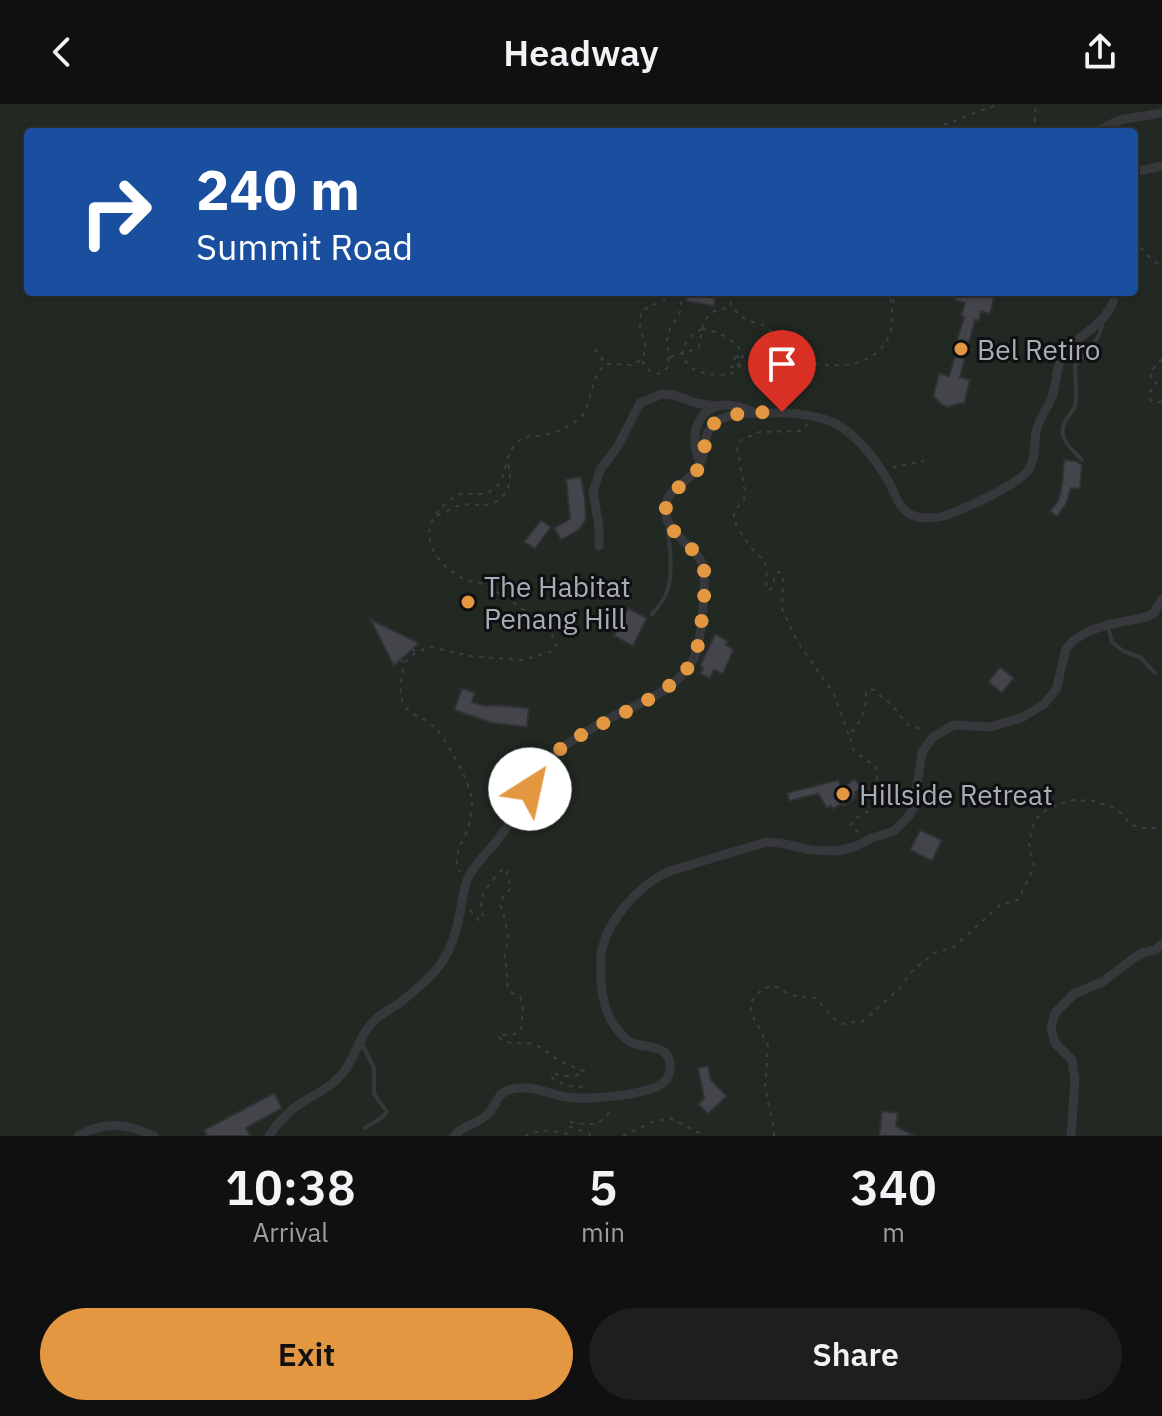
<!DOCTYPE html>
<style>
body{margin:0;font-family:"IBM Plex Sans",sans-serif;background:#1e1e1f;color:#f1f3f6;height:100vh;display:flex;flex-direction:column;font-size:30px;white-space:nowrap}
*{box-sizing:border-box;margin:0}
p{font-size:26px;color:#9c9d9f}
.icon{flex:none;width:44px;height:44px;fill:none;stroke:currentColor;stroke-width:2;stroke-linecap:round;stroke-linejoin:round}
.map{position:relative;height:1032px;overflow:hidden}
.sheet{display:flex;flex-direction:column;background:#101011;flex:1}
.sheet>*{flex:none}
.hud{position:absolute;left:24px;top:24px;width:1114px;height:168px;border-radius:8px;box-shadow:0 2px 6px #0004,0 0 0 2px #303031;background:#1a4fa0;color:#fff;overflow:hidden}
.pin{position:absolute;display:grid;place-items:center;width:68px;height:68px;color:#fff;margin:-82px -34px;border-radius:50% 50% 50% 0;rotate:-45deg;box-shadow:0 0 8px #0007}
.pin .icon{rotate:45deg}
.me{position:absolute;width:88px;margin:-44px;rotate:35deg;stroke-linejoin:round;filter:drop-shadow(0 0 6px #0008)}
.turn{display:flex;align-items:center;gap:28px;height:168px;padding:0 40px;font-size:36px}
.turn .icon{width:104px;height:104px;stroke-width:2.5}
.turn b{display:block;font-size:56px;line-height:68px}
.eta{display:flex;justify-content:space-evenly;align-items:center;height:136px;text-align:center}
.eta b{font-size:48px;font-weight:600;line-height:56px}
.primary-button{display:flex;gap:16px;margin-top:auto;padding:16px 40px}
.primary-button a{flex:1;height:92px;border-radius:48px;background:#e39741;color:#111;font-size:32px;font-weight:600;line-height:92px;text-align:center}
.primary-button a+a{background:#1e1e1f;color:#f1f3f6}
header{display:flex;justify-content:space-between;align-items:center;height:104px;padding:0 40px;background:#101011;font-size:36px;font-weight:600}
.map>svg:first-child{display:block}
.green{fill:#222922;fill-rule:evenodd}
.building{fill:#44454a;stroke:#2f3033;stroke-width:2}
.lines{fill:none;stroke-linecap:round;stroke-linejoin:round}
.path{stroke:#3c3f42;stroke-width:2;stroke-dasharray:4 6;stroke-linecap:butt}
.service{stroke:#36383b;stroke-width:4}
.minor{stroke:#36383b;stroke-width:9}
.route{stroke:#e39741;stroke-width:14;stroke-dasharray:0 25.2}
.poi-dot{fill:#e39741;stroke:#101012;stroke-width:3}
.labels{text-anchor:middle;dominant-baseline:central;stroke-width:6;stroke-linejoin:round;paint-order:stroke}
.poi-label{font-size:28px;fill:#a8aeb6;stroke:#101012;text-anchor:start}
</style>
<header><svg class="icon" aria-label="back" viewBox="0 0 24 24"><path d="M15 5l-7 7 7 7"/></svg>Headway<svg class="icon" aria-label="share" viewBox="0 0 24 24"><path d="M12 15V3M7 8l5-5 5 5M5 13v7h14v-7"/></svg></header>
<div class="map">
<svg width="1162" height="1032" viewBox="0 0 1162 1032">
<rect width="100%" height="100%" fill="#151517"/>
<path class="green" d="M0,0H1162V1032H0ZM28,28H1134V188H28Z"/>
<path class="building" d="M688,188H716L714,202L686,197Z
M957,188H990L989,193L994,194L990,210L981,207L979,217L975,216L960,273L970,276L964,300L960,299L949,303L942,301L933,292L939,269L949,272L956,248L954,245L964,214L961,211L965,199L955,196Z
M1064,356L1076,357L1082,361L1080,385L1071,384L1066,400L1057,413L1050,407L1058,397L1062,381Z
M581,373L585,395L586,415L580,425L561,436L554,424L570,415L566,375Z
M541,416L551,423L535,445L524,438Z
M628,504L647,514L633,542L614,532Z
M370,515L419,539L394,562Z
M715,530L728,537L726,541L734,545L723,570L714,566L710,574L700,570L703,564L700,562Z
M1000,563L1014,574L1002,589L988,578Z
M462,584L475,589L472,598L485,602L494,601L529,604L527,623L492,619L454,606Z
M855,675L861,684L855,688L857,691L854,692L855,694L843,702L841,700L833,705L831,702L827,704L818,690L789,697L787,689L838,676L842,683Z
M920,726L942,736L932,757L910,746Z
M708,962L711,976L727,992L708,1010L698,1000L704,994L698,964Z
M274,989L282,1004L246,1024L251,1032H207L204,1026Z
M882,1007L898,1009L896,1022L915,1032H879Z"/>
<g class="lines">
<path class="path" d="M925,28L999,0
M1034,28L1036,0
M1134,136L1147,151L1162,163
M726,188C731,201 735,211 748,216C754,219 761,219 766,223C779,232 786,251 802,258C809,261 819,260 827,261C875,265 904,236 888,188
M893,199L895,188
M702,225C717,226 754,243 739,263C737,267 733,269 729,270C719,272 700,270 692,264C674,250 686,232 702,225Z
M595,245L605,259
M968,245L989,251
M736,252L741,254L736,265L731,262Z
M670,253L699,244C703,221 702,205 731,204
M1162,255L1150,268L1151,273L1156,275C1158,283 1152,283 1149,289L1151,297L1157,299L1162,297
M642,257L650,267L658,270L665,266L669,262L667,235L671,221L679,212L683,188
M808,320L801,327L760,328L741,336L737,343L745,388L744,396L736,405L733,415C738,424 744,434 750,442C754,449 765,455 766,462C768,473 763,477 769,487L773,482L775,470L779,468L783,472L782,505L797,537L834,590L849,632C860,618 867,607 866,589L869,585L874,586C879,592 884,594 890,599C904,612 903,626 926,624
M894,365V363L924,357
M437,411C446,409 453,403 461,401C469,399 478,402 486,401C509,397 514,375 507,356
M412,545L416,548L430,543L471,552L523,556L552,547L557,540C549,520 506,493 487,482C480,478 471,478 464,475C434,460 415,429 443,402C447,398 454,392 458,391C471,387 482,394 494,385C508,374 503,349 519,337C527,330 538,333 548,330C557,329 569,322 576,317C596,303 586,276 606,260L631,261L642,256L646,243L640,223L641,207L666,195L669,188
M401,556L404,559C402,572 397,591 405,602C410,610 423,614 431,620C445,631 470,678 472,696C472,705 470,719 467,727C461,741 452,753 460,768
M405,558L415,549
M850,634L854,647L876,663C878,674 876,684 880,694L875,703L853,716L851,722L859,729
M470,806L479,816L483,815C483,810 481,805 481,800C481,786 494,775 503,765L507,766V773L512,784L504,790L500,800C504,811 506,820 508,831C509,838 506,843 505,850C503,858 505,854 506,862C510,877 501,886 520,893L523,901L521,927L512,931H501L498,933C512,944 522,936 536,941C545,945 551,952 559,956C567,961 576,964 584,967C576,974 562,973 553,969L552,974L566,982L584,983
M525,1032C542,1024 556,1026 574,1032
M590,1032V1030L568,1022V1020L570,1018C595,1021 597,1024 613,1004
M623,1032L652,1018L670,1014L705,1032
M774,1032V1026L765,984L768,941L751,909V898L762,885L772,882L780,884L789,891L816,894L831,912L841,920L863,917L900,884L910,869L934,849L954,843L1001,800L1018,796L1034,763L1029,740L1034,717L1048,704L1073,696L1094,697L1117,705L1132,721L1148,725L1162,722"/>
<path class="service" d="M1082,356C1072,345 1056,333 1065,318C1068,311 1073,308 1075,301C1078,289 1075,275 1075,262C1085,249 1103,234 1102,217
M652,510C656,505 661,500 664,494C675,475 670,442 667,421
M1108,523L1112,538L1123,547L1140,553L1155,569
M361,938L374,964V990L387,1008L381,1014L365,1024"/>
<path class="minor" d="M1096,28L1119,16L1162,9
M1134,68L1162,62
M699,358C698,352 695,345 695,339C693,314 710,297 735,302C741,303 748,306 754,308
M599,442V422L593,388L600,366L618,342L640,299L662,290L674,291L696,299L715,302
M78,1032C104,1016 128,1020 154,1032
M269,1032C276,1021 284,1012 294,1004C310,992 330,985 343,969C356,953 359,931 374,917C381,910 390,905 398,900C411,890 434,871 442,858C452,843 457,826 460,808C463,797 463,782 469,772C477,756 492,745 502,730C522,702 535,665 562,644C578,632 597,621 614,612C644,597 684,583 696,549C701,533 708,473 702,459C692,438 657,425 667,396C673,382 691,376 699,363C707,349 701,326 719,316C734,308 755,309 771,309C791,308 820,311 838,321C856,331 878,358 888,377C896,390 898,406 914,412C922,415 936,414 944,412C962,406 1020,380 1029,365C1036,354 1034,340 1036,328C1039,315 1047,305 1052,293C1055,284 1056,274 1058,264C1059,263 1062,250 1063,249C1065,245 1070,242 1074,239C1090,225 1114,211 1115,188
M454,1032C462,1022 474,1021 484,1013C498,1004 494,989 512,985C531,980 548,990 566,993C587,996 652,992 666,976C669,972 671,964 670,959C666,936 638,947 626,935C608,918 602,899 601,875C601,865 600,855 602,845C608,817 637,784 662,771C672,765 685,763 696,759C720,752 743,745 767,738L780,739L811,746L836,747L857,742L872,734L894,727L909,712L914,703L922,648L933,633L954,621L991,623L1023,613L1044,600L1056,586L1066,545L1074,536L1089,527L1107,521L1146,513L1154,509L1162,495
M1071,1032L1075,976L1072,956L1055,939L1051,924L1055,909L1074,890L1104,877L1131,856L1142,849L1155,846L1162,840"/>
</g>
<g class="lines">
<path class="route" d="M530,685C539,671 547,657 559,646C596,615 680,594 696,549C700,536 705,491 705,476C705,468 703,460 699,453C688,439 669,429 666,410C663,385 690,381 699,363C707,348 702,328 716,318C734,306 762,309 782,308"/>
</g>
<g class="poi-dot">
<circle cx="961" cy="245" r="8"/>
<circle cx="468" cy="498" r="8"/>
<circle cx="843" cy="690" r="8"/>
</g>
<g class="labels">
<g class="poi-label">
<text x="977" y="245">Bel Retiro</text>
<text x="484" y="482">The Habitat<tspan x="484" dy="32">Penang Hill</tspan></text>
<text x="859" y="690">Hillside Retreat</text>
</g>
</g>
</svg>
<div class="pin" style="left:782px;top:308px;background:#d93025"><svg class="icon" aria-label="arrive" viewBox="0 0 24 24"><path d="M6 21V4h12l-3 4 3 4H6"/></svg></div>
<svg class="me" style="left:530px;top:685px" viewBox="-20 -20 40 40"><circle r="19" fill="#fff"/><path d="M0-13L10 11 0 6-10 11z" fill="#e39741"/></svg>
<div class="hud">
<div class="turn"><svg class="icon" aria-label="right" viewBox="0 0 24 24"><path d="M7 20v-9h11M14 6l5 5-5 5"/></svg><div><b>240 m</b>Summit Road</div></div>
</div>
</div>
<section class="sheet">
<div class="eta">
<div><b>10:38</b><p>Arrival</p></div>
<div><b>5</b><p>min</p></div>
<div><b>340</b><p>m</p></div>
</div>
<div class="primary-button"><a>Exit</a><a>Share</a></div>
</section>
